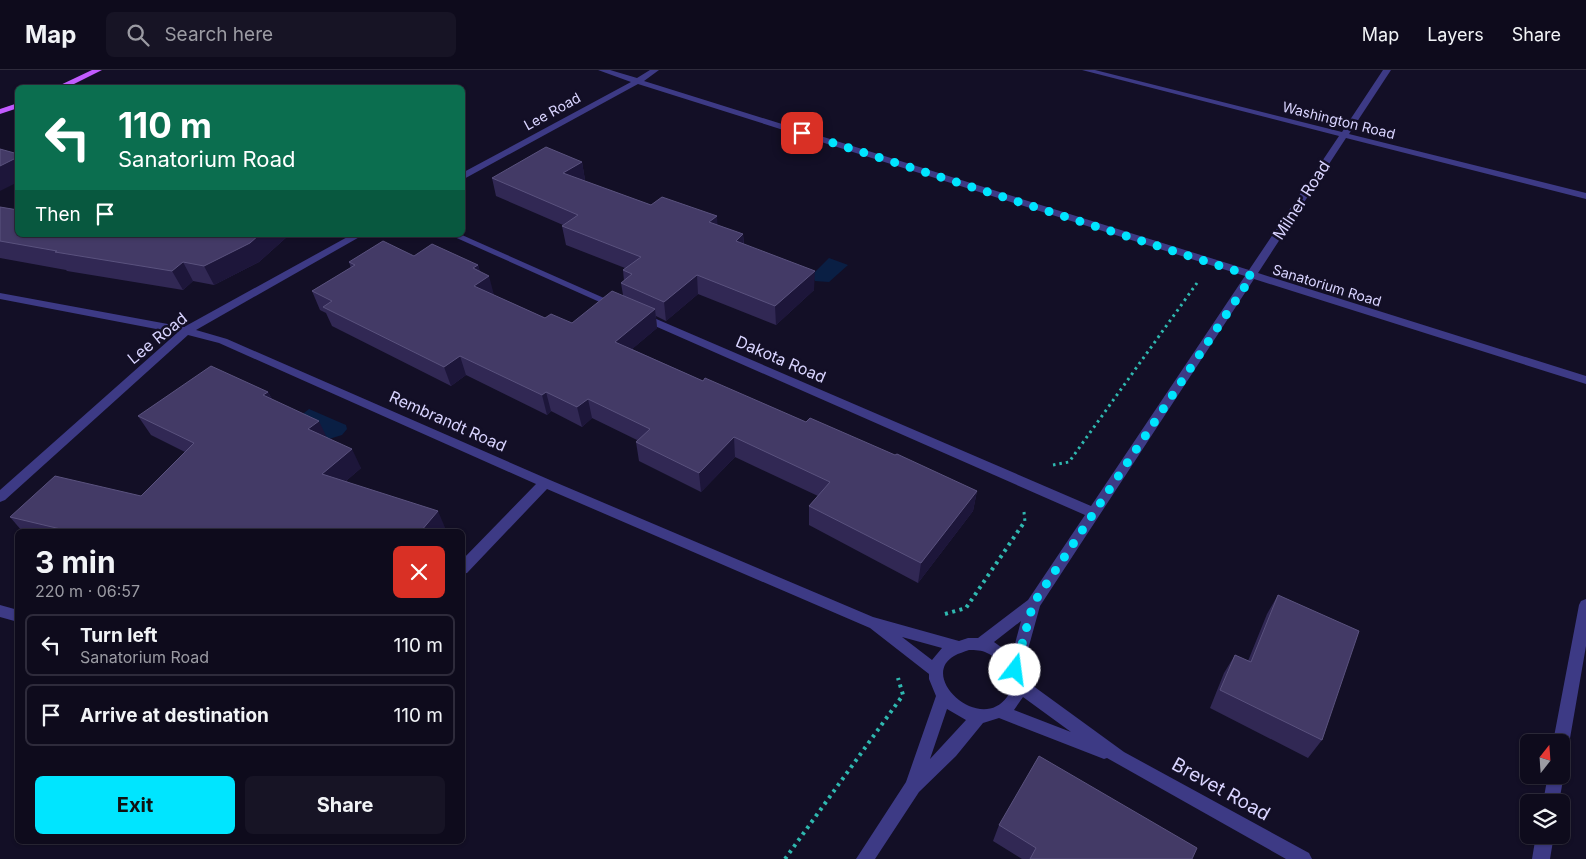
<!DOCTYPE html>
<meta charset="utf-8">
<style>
body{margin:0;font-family:Inter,sans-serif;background:#171425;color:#f1f3f6;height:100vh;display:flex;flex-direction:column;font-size:19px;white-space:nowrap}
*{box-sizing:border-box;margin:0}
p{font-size:16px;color:#9b9ba3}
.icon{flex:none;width:28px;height:28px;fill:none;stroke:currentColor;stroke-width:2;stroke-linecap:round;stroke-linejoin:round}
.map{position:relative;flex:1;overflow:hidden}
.panel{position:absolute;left:15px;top:459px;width:450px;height:315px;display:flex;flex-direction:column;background:#0e0b1c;border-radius:8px;box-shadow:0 1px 4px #0004,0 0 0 1px #2e2b3b}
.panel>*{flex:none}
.top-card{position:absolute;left:15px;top:15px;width:450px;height:152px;border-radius:8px;box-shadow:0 1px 4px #0004,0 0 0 1px #2e2b3b;background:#0b6e4f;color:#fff;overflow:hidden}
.needle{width:32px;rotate:17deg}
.fabs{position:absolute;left:1520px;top:664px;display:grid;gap:10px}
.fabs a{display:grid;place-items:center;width:50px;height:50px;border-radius:8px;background:#0e0b1c;box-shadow:0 1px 4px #0004,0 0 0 1px #2e2b3b;font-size:25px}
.pin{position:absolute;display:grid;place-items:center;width:42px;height:42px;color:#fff;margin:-21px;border-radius:10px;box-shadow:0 2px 8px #0006}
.me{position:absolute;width:55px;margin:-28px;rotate:15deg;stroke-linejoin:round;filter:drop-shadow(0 0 4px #0008)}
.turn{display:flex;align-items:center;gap:18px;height:105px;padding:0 20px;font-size:22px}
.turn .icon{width:65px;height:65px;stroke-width:2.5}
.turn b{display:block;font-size:35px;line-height:42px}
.then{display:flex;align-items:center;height:48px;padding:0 20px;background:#0003;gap:10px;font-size:19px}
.round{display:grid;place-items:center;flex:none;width:52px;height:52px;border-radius:8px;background:#171425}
.head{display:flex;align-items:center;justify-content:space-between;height:85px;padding:0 20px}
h1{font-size:30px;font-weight:700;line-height:38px}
.action{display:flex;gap:10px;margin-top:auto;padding:10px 20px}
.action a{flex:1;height:58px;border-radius:8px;background:#00e5ff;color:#111;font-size:20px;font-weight:700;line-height:58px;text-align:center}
.action a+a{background:#171425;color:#f1f3f6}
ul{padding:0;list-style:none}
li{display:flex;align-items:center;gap:15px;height:62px;margin:0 10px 8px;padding:0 10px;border:2px solid #2e2b3b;border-radius:8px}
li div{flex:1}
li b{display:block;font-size:19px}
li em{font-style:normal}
header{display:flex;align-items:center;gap:30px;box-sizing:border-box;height:70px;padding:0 25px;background:#0e0b1c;border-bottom:1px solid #2e2b3b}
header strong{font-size:24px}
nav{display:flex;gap:28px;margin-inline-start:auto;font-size:18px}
.search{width:350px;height:45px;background:#171425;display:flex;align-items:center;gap:12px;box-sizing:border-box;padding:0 18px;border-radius:8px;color:#9b9ba3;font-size:19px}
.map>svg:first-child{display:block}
.water{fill:#0a1f44}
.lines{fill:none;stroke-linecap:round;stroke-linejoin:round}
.path-far1{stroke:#2fb8b0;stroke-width:3;stroke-dasharray:2.5 4;stroke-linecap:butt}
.path{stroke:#2fb8b0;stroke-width:4;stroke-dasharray:3 4.5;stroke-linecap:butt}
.minor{fill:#3d3a85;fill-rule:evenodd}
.major{fill:#c25bff;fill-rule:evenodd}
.wall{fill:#312854}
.shaded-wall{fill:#1d163a}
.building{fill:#433a66;stroke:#5a527e}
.route{stroke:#00e5ff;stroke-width:9;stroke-dasharray:0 16.2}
.labels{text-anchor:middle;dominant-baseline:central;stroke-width:5;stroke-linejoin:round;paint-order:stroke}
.far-street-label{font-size:14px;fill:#d9d4ff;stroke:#130f26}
.street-label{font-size:16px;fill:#d9d4ff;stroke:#130f26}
.near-street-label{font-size:19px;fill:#d9d4ff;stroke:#130f26}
</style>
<header>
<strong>Map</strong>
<div class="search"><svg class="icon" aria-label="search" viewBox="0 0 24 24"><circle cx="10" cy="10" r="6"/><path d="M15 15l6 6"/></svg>Search here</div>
<nav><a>Map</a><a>Layers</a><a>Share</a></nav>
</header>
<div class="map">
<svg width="1586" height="789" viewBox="0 0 1586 789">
<rect width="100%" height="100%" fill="#130f26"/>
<path class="water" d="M829,188L848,195L829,212L815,211L812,205Z
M309,339L346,355L347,359L342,365L329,369L293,352Z"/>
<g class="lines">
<path class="path-far1" d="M1053,395L1069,392L1197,213
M1024,442L1025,452"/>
<path class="path" d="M945,544L966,538L1025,451
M785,789L903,625L898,608"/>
<path class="minor" d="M598,0H610L637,8L650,0H659L644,11L1249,200L1339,66L1082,0H1095L1342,62L1383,0H1391L1349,64L1586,123V129L1346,68L1258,203L1586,306V314L1254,209L1040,536L1022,601L1025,610L1124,682L1309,783L1312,789H1286L1107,688L1104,689L999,648L983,653L956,686L919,722L875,789H856L906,712L936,626L929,609V604L870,558L547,419L467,503L462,504V490L536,414L219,273L188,265L5,430L0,432V420L177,263L0,229V223L184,257L351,165H363L196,260L227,269L550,410L873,547L959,571L968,568H978L1028,530L1085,445L639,249L638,247L639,245H647L1091,436L1245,206L638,14L462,110V103L631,12ZM1021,551L1012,585L994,572ZM902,567L942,578L932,590ZM969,580C975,580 982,580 987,583C1002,589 1018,611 1007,627C980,664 918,607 954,586C959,583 964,582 969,580ZM1023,627L1071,662L1014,640ZM947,639L966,650L930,689Z
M450,165H462L622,236L617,239L613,238Z
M1586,529V576L1569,674L1567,679L1561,681V672H1553L1579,535L1581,531Z
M0,535L18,540V552L0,547Z
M1561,699L1564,705L1559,732H1543L1548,705H1561Z
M1536,765H1554L1550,789H1532Z"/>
<path class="major" d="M92,0H102L66,18H54Z
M18,33V38L0,44V39Z"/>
</g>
<path class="wall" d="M582,92L585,110L584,111L651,135L717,146V155L743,164L744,174L814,220L776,255L698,224L666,251L656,246L657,258L632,279L703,311L977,421L973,441L918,513L809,455V436L818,426L735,387L701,422L639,391L636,372L637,370L592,348L582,357L551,341L547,345L466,305L451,316L332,256L326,243L320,240L312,221L351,198L349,192L414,186L478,195L480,202L494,225L545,248L572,253L623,225L621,213L624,211L623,200L625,198L566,175L562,156L563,155L496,126L492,108Z
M0,137L172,165H289L259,192L214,215L193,211L183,220L67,201L66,200L0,188Z
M268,322L272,329L327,367L361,398L346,411L446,460L445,461H22L10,447L141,426L185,382L151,365L138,346Z
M1278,525L1322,670L1308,688L1210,638L1224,603L1235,585L1248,591L1267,544Z
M999,755L1192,789H1022L993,771Z"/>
<path class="shaded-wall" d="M18,87V112L0,121V96Z
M582,92L585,110L566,122L563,103Z
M717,146L718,165L709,152Z
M743,164L744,183L736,171Z
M259,165H289L259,192L214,215L204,196Z
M183,192L193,211L183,220L172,201Z
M478,195L482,210L489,206L494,225L479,236L474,216L473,198Z
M815,201L814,220L776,255L775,236Z
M697,205L698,224L666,251L664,232Z
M655,239L657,258L618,291L615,272Z
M460,286L466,305L451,316L444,297Z
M268,322L278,341L263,325Z
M546,322L551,341L547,345L542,325Z
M588,329L592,348L582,357L577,337Z
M319,351L328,370L308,359Z
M734,367L735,387L701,422L699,403Z
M352,379L361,398L332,423L322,404Z
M977,421L973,441L918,513L921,493Z
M438,441L446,460L445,461H421Z"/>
<path class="building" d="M546,77L582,92L563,103L651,135L662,127L717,146L709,152L743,164L736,171L815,201L775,236L697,205L664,232L621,213L632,204L623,200L641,187L562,156L578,145L492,108Z
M0,79L18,84V87L0,96Z
M0,137L18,140V165H259L250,173L204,196L183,192L172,201L55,182L57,181L0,171Z
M383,171L414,186L432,174L478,195L473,198L489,206L474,216L545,248L551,244L572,253L612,221L655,239L615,272L703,311L705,308L806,352L810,348L895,385L897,384L977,421L921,493L809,436L830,412L734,367L699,403L636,372L650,359L588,329L577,337L546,322L542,325L460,286L444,297L323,237L332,231L312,221L355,195L349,192Z
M211,296L268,322L263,325L319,351L308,359L352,379L322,404L438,441L421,461H69L10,447L55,406L141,426L194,373L138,346Z
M1278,525L1359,561L1322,670L1220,620L1235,585L1251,592Z
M1039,686L1197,778L1192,789H1030L1036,778L999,755Z"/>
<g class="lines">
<path class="route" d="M802,63L1252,206L1033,534L1015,600"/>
</g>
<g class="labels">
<g class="far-street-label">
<text transform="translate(552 41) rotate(-29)">Lee Road</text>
<text transform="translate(1339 50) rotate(14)">Washington Road</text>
<text transform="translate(1327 215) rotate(17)">Sanatorium Road</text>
</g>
<g class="street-label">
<text transform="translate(1301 130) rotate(-57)">Milner Road</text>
<text transform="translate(157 268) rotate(-39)">Lee Road</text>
<text transform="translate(781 289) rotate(23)">Dakota Road</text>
<text transform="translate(448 351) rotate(24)">Rembrandt Road</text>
</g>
<g class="near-street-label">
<text transform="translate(1221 719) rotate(29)">Brevet Road</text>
</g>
</g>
</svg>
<div class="fabs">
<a><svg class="needle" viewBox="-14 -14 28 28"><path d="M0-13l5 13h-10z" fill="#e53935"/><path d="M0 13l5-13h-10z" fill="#9b9ba3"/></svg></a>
<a><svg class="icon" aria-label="layers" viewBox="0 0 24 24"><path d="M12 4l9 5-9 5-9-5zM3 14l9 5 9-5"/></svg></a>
</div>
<div class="pin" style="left:802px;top:63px;background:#d93025"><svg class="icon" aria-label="arrive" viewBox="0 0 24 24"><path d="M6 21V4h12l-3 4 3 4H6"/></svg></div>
<svg class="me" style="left:1015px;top:600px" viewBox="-20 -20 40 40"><circle r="19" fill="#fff"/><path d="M0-13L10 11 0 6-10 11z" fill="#00e5ff"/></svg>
<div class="top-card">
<div class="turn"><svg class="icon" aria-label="left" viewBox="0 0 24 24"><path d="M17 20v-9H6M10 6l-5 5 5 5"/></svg><div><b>110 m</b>Sanatorium Road</div></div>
<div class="then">Then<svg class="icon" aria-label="arrive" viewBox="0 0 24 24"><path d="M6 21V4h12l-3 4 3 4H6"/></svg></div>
</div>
<section class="panel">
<div class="head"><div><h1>3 min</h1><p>220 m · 06:57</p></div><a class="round" style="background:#d93025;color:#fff"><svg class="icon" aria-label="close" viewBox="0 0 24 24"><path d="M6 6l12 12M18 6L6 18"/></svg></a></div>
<ul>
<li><svg class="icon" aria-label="left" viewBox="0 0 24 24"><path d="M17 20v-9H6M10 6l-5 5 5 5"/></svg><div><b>Turn left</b><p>Sanatorium Road</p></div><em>110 m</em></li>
<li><svg class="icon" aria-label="arrive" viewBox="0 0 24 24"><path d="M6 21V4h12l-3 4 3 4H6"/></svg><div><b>Arrive at destination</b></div><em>110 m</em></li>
</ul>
<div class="action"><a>Exit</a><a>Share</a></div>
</section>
</div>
